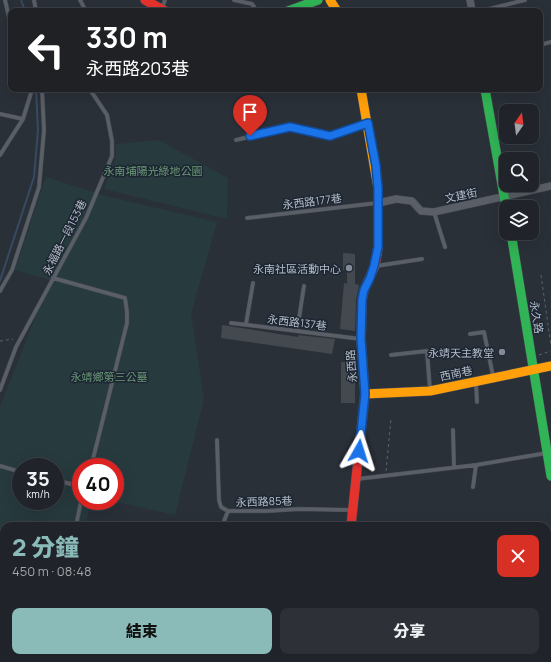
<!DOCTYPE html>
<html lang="zh-TW">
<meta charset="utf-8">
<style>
body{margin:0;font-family:Manrope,"Noto Sans TC",sans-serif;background:#2d3036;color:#f1f3f6;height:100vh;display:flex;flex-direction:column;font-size:15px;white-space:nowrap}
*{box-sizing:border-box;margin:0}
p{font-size:13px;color:#a2a4a8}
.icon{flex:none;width:22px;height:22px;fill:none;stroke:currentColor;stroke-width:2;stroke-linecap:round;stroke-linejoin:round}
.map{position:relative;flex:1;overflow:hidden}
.panel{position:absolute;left:0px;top:522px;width:551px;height:140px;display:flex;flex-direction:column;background:#20242a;border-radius:12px 12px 0 0;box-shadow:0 4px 16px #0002,0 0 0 1px #3d4147}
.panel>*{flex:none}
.top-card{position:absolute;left:8px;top:8px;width:535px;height:84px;border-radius:8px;box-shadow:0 4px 16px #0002,0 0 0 1px #3d4147;background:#202124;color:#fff;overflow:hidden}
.needle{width:26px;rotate:14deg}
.controls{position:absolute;left:499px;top:104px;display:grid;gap:8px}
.controls a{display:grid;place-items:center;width:40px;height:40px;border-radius:8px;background:#20242a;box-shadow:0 4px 16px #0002,0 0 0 1px #3d4147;font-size:20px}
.speed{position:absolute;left:12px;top:458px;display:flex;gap:8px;font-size:20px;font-weight:700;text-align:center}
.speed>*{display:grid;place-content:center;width:52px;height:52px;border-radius:50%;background:#20242a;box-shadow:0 4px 16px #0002,0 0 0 1px #3d4147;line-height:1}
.speed small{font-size:10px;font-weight:400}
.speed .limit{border:6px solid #d22;background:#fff;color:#111}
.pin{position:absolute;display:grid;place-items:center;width:34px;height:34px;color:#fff;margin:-41px -17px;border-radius:50% 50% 50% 0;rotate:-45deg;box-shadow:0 0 4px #0007}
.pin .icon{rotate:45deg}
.me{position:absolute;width:44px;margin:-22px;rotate:6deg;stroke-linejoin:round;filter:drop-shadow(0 0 3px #0008)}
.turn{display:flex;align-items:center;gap:14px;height:84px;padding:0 12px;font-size:18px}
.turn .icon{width:52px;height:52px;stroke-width:2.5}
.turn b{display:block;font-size:28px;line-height:34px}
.round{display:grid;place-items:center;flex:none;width:42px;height:42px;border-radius:8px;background:#2d3036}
.overview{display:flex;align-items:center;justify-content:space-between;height:68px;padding:0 12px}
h1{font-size:24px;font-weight:800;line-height:30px;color:#8bbbb9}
.primary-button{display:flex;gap:8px;margin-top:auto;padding:8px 12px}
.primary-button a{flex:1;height:46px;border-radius:8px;background:#8bbbb9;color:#111;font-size:16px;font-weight:800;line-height:46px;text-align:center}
.primary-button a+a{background:#2d3036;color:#f1f3f6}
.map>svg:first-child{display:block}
.green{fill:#273a3e;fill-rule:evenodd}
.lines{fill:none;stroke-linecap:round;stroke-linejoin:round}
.stream{stroke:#384963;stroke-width:2}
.building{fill:#444950}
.lane-casing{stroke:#484c53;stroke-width:4.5}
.street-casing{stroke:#484c53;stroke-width:8}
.fast-casing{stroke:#484c53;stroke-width:10}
.slow-casing{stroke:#484c53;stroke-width:10}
.jam-casing{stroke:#484c53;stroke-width:10}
.path{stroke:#5d636a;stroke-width:1;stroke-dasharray:3 3;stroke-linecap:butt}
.lane{stroke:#5a5e66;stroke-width:3.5}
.street{stroke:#5a5e66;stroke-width:7}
.fast{stroke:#30b455;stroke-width:9}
.slow{stroke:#ff9f0a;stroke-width:9}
.jam{stroke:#e5322d;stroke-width:9}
.route-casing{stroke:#114b97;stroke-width:10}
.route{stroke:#1a73e8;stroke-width:7}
.poi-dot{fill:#848b96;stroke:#1d2633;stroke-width:1.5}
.labels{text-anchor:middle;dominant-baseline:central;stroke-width:3;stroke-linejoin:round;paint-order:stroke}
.park-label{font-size:11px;fill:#6b9a76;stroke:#1d2633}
.street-label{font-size:11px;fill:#b4bcc9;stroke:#1d2633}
.poi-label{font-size:11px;fill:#b4bcc9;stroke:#1d2633;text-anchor:end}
</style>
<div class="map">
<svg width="551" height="662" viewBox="0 0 551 662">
<rect width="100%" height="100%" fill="#2a3038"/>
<path class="green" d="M159,140L228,178L227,219L104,189L116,156V144Z
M46,177L106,196L217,222L191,314L204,399L175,515L112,501H115V467H81V501H91L85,526H4V545L0,544V407L50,280L15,270ZM21,467H55V501H21Z"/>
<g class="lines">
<path class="stream" d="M21,0L25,11
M0,281L34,177L38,130L36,89"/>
</g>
<path class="building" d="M343,253L355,254V284L359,285L356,300L355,331L340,329L344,283L347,284V270H343Z
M222,325L298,337V335L335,339L332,354L221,338Z
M341,362H355V403H341Z"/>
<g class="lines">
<defs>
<path id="lane" d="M5,0L11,26
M34,0L36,11
M80,0L86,11
M234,0L252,4L257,11
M162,8L165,0
M481,11L525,0
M540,45L551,42
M0,114L23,119
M236,140L290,127L330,136L366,124
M0,155L23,119L31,93L30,89
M434,212L445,247
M247,218L377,203
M376,266L422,259
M53,278L125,298L127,312V323L91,467
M0,291L12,270L39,187L44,130L42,89
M231,323L361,339
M246,324L253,283
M297,331L304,286
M470,334L484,332L493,376
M391,355L427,351L430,390
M476,383L477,402
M0,390L16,347L86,218L112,156V141L107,115L91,91V89
M453,430L454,467
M217,440L219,500L221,507L228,511H267L299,509L351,510
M0,466L21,472
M357,479L476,465L547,453
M55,480L75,485L81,492
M75,485L81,481
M473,487L476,465
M76,526L81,501
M222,526L228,511
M0,559L4,561
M547,573H551
M0,619L4,621
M63,658L69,662
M39,662L40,658"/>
<path id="street" d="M470,0L472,11
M378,203L396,199L412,201L421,211L434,212L551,186"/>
<path id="fast" d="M288,11L318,0
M485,89L506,207
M511,233L551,476
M547,647L551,642
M549,662L551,659"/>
<path id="slow" d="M330,0L337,11
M361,89L378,188V247L377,254
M365,394L430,391L551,366
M536,662L539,658"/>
<path id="jam" d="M145,0L165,11
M351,526L365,394L361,339L362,300L364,290L375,266L377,254
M328,662L329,658"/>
</defs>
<use href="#lane" class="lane-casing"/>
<use href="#street" class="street-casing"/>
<use href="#fast" class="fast-casing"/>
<use href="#slow" class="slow-casing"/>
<use href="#jam" class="jam-casing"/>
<path class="path" d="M541,275L551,346
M0,341L13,339
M539,355L551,351
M386,471L391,419"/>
<use href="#lane" class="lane"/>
<use href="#street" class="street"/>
<use href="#fast" class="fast"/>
<use href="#slow" class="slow"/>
<use href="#jam" class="jam"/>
</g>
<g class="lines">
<defs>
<path id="route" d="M250,136L290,127L330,136L368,123L376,166L378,188V247L374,266L370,278L364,290L362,300L361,339L365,394L359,451"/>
</defs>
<use href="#route" class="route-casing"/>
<use href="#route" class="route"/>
</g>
<g class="poi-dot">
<circle cx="349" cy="268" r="4"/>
<circle cx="502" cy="352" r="4"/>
</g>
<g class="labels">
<g class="park-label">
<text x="153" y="170">永南埔陽光綠地公園</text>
<text x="109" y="376">永靖鄉第三公墓</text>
</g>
<g class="street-label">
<text transform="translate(461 195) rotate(-12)">文建街</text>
<text transform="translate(312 201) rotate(-7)">永西路177巷</text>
<text transform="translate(64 237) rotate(-63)">永福路一段153巷</text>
<text transform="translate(537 317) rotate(81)">永久路</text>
<text transform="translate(297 322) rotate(7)">永西路137巷</text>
<text transform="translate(351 366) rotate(-94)">永西路</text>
<text transform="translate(456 373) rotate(-12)">西南巷</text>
<text transform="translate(264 501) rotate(-2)">永西路85巷</text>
</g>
<g class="poi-label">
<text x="341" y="268">永南社區活動中心</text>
<text x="494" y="352">永靖天主教堂</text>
</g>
</g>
</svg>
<div class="controls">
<a><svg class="needle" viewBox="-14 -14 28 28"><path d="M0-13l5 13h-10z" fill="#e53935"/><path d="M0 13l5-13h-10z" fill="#a2a4a8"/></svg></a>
<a><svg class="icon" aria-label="search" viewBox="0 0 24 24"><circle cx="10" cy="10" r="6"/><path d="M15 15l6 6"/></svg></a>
<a><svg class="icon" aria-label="layers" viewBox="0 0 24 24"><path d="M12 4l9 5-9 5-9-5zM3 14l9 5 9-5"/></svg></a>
</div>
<div class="speed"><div>35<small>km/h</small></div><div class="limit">40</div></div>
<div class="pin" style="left:250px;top:136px;background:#d93025"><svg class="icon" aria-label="arrive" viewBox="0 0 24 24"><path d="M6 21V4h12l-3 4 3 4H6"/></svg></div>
<svg class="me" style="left:359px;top:451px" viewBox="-20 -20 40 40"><path d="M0-17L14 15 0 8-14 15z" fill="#1a73e8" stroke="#fff" stroke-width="4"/></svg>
<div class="top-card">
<div class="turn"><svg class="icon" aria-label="left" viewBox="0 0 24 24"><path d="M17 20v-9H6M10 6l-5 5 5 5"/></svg><div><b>330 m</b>永西路203巷</div></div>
</div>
<section class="panel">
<div class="overview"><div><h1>2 分鐘</h1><p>450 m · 08:48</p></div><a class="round" style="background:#d93025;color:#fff"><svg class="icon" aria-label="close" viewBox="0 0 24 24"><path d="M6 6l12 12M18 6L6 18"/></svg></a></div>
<div class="primary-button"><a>結束</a><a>分享</a></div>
</section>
</div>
